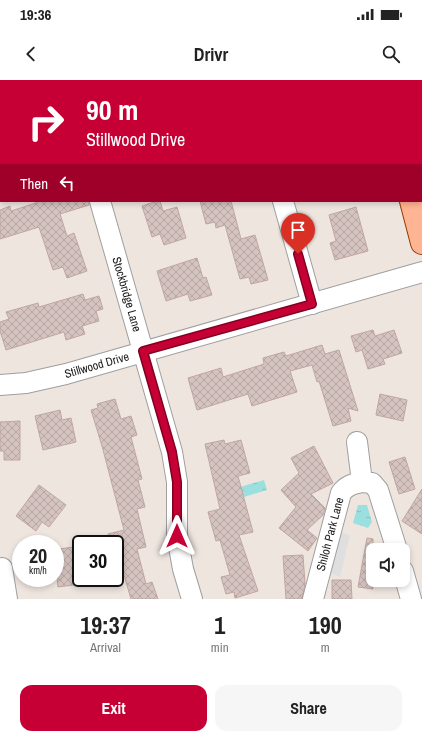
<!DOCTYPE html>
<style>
body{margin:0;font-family:"Archivo Narrow",sans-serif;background:#f6f6f6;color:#222;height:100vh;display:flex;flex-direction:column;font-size:15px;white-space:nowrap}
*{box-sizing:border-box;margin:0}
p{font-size:13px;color:#767676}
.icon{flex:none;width:22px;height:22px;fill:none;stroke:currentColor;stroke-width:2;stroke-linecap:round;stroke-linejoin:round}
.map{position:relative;height:519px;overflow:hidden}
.panel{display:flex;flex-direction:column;background:#fff;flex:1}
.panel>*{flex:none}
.top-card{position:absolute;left:0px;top:0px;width:422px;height:122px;box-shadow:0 2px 6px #0003;background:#c60034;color:#fff;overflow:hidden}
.controls{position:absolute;left:366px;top:463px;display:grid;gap:8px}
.controls a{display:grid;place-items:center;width:44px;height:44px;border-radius:8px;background:#fff;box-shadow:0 2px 6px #0003;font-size:20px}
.speed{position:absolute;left:12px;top:455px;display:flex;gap:8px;font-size:20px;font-weight:700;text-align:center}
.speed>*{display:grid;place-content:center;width:52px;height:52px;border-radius:50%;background:#fff;box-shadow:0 2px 6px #0003;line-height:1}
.speed small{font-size:10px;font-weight:400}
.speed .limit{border:2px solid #111;border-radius:6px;background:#fff;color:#111}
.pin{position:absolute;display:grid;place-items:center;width:34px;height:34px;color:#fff;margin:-41px -17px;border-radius:50% 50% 50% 0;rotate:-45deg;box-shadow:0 0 4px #0007}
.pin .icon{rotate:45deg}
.me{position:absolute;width:44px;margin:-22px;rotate:0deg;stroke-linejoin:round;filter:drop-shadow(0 0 3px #0008)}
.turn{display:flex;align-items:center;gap:14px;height:84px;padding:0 20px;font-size:18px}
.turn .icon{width:52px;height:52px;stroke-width:2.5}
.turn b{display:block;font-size:28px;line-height:34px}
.then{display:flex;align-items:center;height:38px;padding:0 20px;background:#0003;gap:8px;font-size:15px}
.eta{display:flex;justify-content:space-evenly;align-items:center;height:68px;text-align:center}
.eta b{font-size:24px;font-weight:700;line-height:28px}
.action{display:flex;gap:8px;margin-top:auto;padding:8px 20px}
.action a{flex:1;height:46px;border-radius:12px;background:#c60034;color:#fff;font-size:16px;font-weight:700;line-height:46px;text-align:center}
.action a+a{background:#f6f6f6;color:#222}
.status{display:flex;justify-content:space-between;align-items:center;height:28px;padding:0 20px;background:#fff;direction:ltr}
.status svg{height:11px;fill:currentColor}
header{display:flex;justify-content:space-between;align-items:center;height:52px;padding:0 20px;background:#fff;font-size:18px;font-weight:700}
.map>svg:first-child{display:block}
.parking{fill:#dfdfdf}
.water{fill:url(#water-ripples)}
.building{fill:url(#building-cross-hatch);stroke:#c0a6a1}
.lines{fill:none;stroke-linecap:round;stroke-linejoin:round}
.minor-casing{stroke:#9f9f9f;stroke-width:22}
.major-casing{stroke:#923c00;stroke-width:24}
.minor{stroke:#fff;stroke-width:20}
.major{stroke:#ffb493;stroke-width:22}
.route-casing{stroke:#810022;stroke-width:10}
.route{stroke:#c60034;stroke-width:7}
.labels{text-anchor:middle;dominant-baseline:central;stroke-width:3;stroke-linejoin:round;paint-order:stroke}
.street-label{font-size:12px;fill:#1b1b1b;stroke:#fff}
</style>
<div class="status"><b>19:36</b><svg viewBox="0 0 49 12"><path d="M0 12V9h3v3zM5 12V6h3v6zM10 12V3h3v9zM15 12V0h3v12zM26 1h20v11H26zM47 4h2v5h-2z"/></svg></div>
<header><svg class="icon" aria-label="back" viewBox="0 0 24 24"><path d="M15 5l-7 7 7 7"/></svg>Drivr<svg class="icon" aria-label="search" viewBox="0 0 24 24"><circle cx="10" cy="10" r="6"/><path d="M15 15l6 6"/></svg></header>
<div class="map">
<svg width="422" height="519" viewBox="0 0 422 519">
<defs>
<pattern id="water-ripples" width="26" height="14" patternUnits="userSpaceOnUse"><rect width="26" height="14" fill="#9be0de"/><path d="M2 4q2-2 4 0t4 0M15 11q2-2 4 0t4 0" fill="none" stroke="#85c0be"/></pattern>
<pattern id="building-cross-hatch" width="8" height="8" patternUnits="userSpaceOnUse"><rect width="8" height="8" fill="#d5c3bf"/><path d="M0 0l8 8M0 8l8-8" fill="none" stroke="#b6a7a4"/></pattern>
</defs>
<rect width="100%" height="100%" fill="#eee5df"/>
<path class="parking" d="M339,452L350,455L340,497L328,492Z"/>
<path class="water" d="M264,400L267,410L244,417L240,407Z
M358,425H367L372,442L368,448L353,443Z"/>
<path class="building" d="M35,121H89V125L60,134L67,156L74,153L87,191L67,198L63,187L53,190L39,147L0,159V130L10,126L11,131L36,123Z
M157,121H160L163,131L177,127L186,158L164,165L160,154L152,157L142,126Z
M200,121H231L241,159L255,155L268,200L251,204L249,197L240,199L225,145L216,148L215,142L206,144Z
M356,127L368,171L335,180L330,163L336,161L329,135Z
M197,178L203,198L206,197L212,215L190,221L188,214L166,221L157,191Z
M83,214L85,220L99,216L103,229L96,231L99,241L82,246L85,254L66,260L64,252L6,270L0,251V242L9,239L6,232L38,223L39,227Z
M373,250L375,256L394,250L402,273L383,279L385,284L368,289L362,270L356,272L351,256Z
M322,265L325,274L339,270L358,331L348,328L351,341L333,346L319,301L317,302L312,285L290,291L297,312L252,326L248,314L197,330L188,298L221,288L223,297L264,284L263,278L284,272L286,276Z
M380,314L407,320L403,341L376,335Z
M115,319L121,339L131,336L137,355L131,357L142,399L138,400L145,427L137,429L146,467L137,469L146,504L152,502L158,519H131L124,495L119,496L115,480V464H111L108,454L124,450L102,366L91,330L98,328L97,324Z
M60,330L62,340L71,338L76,362L43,370L35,336Z
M20,341V380H4V371H0V342Z
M224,360L225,364L241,360L250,393L238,396L253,452L239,455L258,511L235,518L234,512L226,514L221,497L230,495L220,460L216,461L208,432L220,429L205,364Z
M314,366L333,403L311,414L325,428L323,435L307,450L317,458L308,471L279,448L296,427L281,410L299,393L291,378Z
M405,377L415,409L399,414L389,382Z
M39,405L66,425L49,447L42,442L36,451L16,436Z
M422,409V454L402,441Z
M367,458L373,459V509L358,507Z
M81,466V504L58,507L56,490L61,489L59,469Z
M303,475L305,504L302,519H286L283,476Z
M332,500H351L352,519H332Z"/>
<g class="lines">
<defs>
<g id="minor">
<path d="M0,84L1,83"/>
<path id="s1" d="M100,121L172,372L177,402V456L183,489L192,519"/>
<path d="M283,121L312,224"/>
<path id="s2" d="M0,305L26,303L66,294L422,192"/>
<path d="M357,362L362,402L372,403L378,410L397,470"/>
<path d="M2,488L7,519"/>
<path d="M403,491L411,519"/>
<path id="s3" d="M313,519L341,413C347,405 353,404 362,402"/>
</g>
<path id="major" d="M381,0L382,1
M411,121L422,163"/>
</defs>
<use href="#minor" class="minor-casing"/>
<use href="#major" class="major-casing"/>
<use href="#minor" class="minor"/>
<use href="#major" class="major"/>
</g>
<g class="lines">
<defs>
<path id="route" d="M177,456V402L172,372L143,271L312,224L298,174"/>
</defs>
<use href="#route" class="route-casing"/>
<use href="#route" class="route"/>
</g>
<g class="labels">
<g class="street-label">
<text stroke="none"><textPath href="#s1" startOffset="97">Stockbridge Lane</textPath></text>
<text stroke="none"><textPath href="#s2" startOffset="99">Stillwood Drive</textPath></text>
<text stroke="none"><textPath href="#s3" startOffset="67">Shiloh Park Lane</textPath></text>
</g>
</g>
</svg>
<div class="controls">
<a><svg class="icon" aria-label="sound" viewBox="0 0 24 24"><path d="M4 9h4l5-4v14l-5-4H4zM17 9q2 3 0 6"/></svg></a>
</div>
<div class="speed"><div>20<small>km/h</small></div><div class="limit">30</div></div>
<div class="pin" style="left:298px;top:174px;background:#d93025"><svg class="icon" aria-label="arrive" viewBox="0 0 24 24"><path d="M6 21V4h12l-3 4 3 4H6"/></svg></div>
<svg class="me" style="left:177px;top:456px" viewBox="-20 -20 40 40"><path d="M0-17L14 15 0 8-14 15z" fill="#c60034" stroke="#fff" stroke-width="4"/></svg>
<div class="top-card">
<div class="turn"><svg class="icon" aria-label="right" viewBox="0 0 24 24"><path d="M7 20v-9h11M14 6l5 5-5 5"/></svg><div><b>90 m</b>Stillwood Drive</div></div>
<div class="then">Then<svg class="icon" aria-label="left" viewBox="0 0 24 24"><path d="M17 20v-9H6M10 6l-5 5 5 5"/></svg></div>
</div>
</div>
<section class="panel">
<div class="eta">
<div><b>19:37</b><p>Arrival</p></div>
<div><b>1</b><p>min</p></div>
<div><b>190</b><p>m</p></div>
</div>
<div class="action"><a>Exit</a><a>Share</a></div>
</section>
